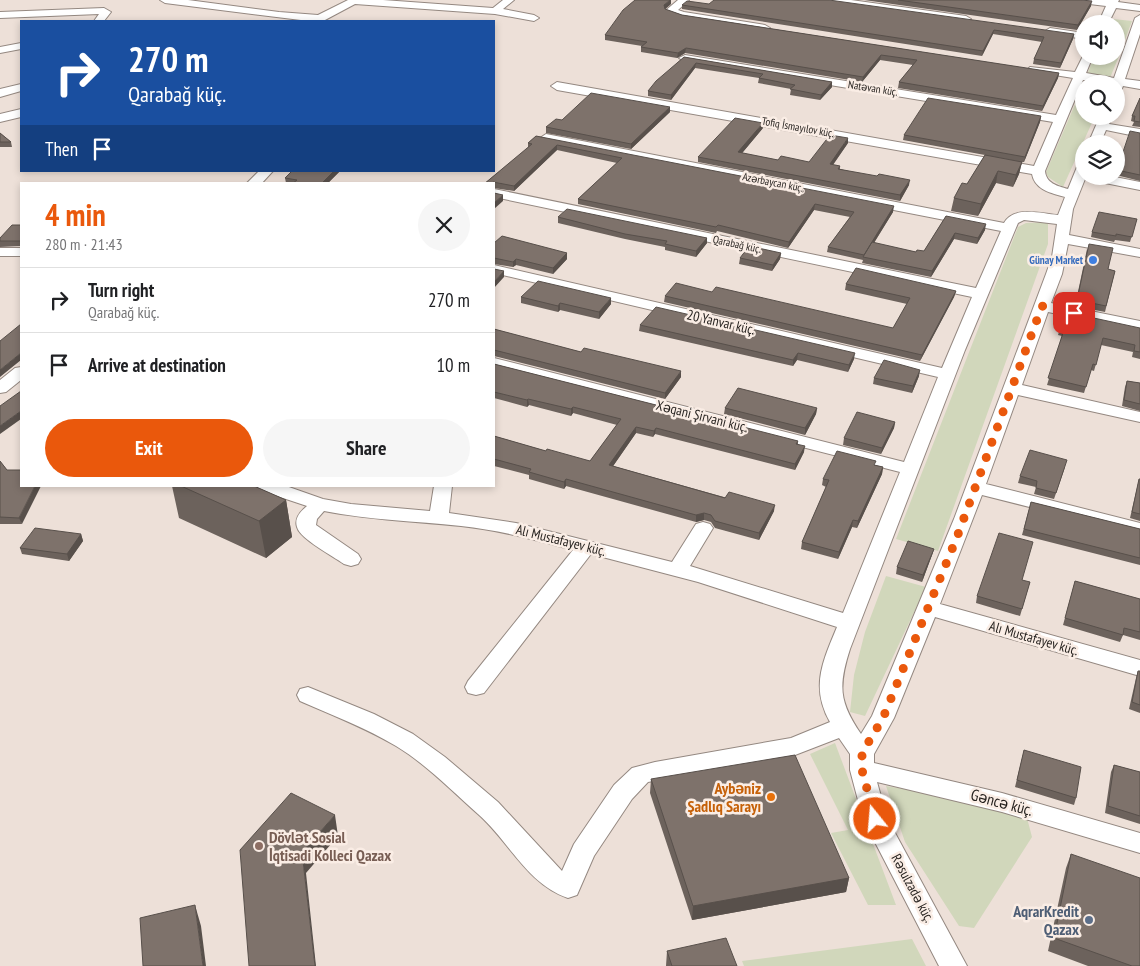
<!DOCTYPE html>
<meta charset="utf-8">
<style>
body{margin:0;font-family:"PT Sans Narrow",sans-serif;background:#f6f6f6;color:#202124;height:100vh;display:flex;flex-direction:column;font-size:19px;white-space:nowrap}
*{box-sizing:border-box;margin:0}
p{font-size:16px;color:#757577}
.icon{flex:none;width:28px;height:28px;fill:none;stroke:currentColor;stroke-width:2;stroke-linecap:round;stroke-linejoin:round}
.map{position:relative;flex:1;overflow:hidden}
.panel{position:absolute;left:20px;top:182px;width:475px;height:305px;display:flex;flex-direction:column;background:#fff;border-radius:0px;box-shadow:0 2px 8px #0003}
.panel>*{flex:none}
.banner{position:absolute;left:20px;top:20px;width:475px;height:152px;border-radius:0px;box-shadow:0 2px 8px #0003;background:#1a4fa0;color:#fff;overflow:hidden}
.buttons{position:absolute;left:1075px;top:15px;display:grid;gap:10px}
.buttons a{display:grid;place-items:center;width:50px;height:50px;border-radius:50%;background:#fff;box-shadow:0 2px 8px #0003;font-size:25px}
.pin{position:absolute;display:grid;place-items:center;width:42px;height:42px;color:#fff;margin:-21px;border-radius:10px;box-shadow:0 2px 8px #0006}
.me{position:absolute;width:55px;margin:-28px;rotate:343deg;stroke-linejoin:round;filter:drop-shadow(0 0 4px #0008)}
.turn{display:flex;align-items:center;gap:18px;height:105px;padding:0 25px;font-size:22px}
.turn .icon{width:65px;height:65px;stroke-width:2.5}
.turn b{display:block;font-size:35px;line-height:42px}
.then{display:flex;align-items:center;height:48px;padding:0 25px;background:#0003;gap:10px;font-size:19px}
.round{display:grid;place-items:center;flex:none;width:52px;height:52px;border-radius:26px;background:#f6f6f6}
.summary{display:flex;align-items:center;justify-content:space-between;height:85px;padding:0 25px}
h1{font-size:30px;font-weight:600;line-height:38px;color:#ea580c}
.action{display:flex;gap:10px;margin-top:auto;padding:10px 25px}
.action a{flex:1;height:58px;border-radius:30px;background:#ea580c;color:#fff;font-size:20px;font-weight:600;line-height:58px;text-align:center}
.action a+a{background:#f6f6f6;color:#202124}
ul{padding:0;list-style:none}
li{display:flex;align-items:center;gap:15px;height:65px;padding:0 25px;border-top:1px solid #e0e0e0}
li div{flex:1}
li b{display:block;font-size:19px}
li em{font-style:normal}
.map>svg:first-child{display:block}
.green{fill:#d1d7bb}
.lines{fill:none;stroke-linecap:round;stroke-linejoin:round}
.street-casing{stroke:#948881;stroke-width:2}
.street{fill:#fff;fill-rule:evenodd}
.wall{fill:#6c625c}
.shaded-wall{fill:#58504b}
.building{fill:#7e726b;stroke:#58504b}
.route{stroke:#ea580c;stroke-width:9;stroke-dasharray:0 16.2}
.shop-dot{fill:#3f7fe0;stroke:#faede5;stroke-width:2}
.food-dot{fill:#e8710a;stroke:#faede5;stroke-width:2}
.education-dot{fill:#8d6e63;stroke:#faede5;stroke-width:2}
.service-dot{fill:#5c6f8a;stroke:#faede5;stroke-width:2}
.labels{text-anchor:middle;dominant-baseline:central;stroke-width:5;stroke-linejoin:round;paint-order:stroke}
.far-street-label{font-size:11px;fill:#231f1c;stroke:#faede5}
.far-shop-label{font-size:11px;font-weight:bold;fill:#366cbe;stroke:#faede5;text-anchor:end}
.street-label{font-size:14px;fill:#231f1c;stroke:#faede5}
.near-food-label{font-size:16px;font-weight:bold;fill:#c56008;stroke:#faede5;text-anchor:end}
.near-street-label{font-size:16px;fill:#231f1c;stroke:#faede5}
.near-education-label{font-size:16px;font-weight:bold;fill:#785e54;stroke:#faede5;text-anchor:start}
.near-service-label{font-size:16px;font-weight:bold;fill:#4e5e75;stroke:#faede5;text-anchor:end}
</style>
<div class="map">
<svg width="1140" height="966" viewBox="0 0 1140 966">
<rect width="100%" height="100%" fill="#ede0d8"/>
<path class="green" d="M1113,19L1132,21L1125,40L1116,38V24H1111Z
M1116,43L1124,44L1110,78L1087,75L1094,56H1116Z
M1085,81L1105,84H1084V116H1095L1063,187L1048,177L1046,172Z
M1048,222V244L938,551L896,539L1018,227L1026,223Z
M886,576L926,587L865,716L850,712L854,675L865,632Z
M835,743L896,905H868L831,833L848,830L810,754Z
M886,786L952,797L1027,818L1032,837L974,928L959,926L905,842Z
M912,939L926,966H744L742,961Z"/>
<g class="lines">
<defs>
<path id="street" d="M160,0H188L279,12L318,15L348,0H383L493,8L503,0H514L503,9L534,15L539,18L534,21L495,14L355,4L325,20L309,21L165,3Z
M678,0H689L678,10L684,12L765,25L770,28L765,31L682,18L666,13L665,11Z
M824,0H851L966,16L971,19L966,22L829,3Z
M1076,0H1119L1118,2L1140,5V11L1116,8L1108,24H1098L1106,6L1081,3Z
M104,8L111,12L104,21H94L99,14L0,18V12Z
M1140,15V34L1125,79L1140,81V89L1123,86L1120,93H1116V84L1083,80L1045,171C1046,183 1057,186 1068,189L1077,167L1084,163V176H1110L1140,182V190L1085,179L1073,209L1069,235L1140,249V257L1068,244L1062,274L1051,303L1140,321V331L1048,312L1022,385L1140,412V422L1018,395L986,484L1140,523V535L982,495L940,604L1140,660V676L935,617L894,718L874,754V763L1002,793L1140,833V853L1002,812L877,782L887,818L967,966H939L863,819L850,770V754L839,738L795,755L648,782L632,799L594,856L577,895L568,898C527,884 509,841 478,814C452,791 426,764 396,746C366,728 332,715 300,701L297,695L300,689L308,687L374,714L413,734L445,757L498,802L562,871L574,844L614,785L632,768L655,762L791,738L830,722C810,687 823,661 837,627L698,582L591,554L484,693L476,695L468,693L465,687L468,681L573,550C536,540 499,530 461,526C415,521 369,520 324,511L317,519L316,525L358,554L361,559L358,564L351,566L344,564C333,556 300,539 297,527C294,518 301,511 307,506L259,490L257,486H286L323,499L351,504L430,511L434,486H452L449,513L516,523L672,562L696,524L703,522L710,524L713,528L690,566L843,613L900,472L494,368V358L904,462L938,377L494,273V265L942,368L972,297L494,197V189L976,288L1001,231L546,142L540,138L546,134L1004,223C1014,205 1042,214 1058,215L1065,197C1051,193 1035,190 1032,174L557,90L551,86L557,82L1034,166L1053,122L685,61L679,58L685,55L1056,115L1073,78L1030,71L1028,69L1030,67L1075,72L1084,54V56H1093L1086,73L1114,78L1135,18ZM1024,220L1057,224L1052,257L1046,274L954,519L872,716L861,734C839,702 838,686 850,649L965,350L1018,223Z
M1050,28L1084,33V39L1046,33L1045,31Z
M21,43V49L0,53V47Z
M21,84V91L0,97V89Z
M21,109V117L0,122V114Z
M1100,116H1112L1109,124L1140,129V137L1106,130L1100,144H1088Z
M259,171H273L261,184H246Z
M0,248H21V256H0Z
M21,367V380L6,392L0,393V380L15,368Z"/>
</defs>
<use href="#street" class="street-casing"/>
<use href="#street" class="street"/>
</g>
<path class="wall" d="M864,0H1081L1091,6L1077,30Z
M671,4L665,9L682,15L1059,73L1058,78L1042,111L898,88L899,82L913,65L880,60L862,82L685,53L677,58L641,52V47L642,46L605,40V35Z
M709,4L1074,34L1073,39L1060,68L1033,64L1034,59L1042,42L993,34L982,56L682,9V5Z
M684,57L832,82V87L820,100L790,95L791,89L758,83L759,78L695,68L671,100L648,96V91Z
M1140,98V127L1132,126L1134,122L1131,121L1132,116Z
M670,112L631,149L546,133V127L562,120Z
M1041,116L1040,122L1024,162H1022L1019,174L1013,187L996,183L978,216L951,211L954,198L967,184L985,155L903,140L904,135Z
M763,128L742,153L778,160L809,162L848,143L833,165L840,166V169L909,185L900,201L698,162V157Z
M0,133L11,142L12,147H0Z
M1140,133V181L1116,175L1117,170Z
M536,136L893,212L874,243L916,252L924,251L946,216L985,230L977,244L954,239L931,277L862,263L863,260L827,252L828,247L850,217L814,210L788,248L717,231L716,233L578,204V199L617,163L557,150L514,191L494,188V184H484L528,148V143Z
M292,171H340L327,184L286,183L285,178Z
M558,217L707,238V243L696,257L665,250V247L625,239L558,223Z
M1137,219L1130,242L1115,240L1114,242L1091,237L1092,232Z
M21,225V246L0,247V238Z
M494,243L567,253V259L553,274L516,265L513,267L494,264Z
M1087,249L1108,269L1115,271L1105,312L1075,306Z
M781,253L780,259L772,271L739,264L740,258Z
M846,284L956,291L954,297L920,361L664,302L665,296L712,292L893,328L907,304L845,290Z
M521,297L611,304L599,319L560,310L558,312L521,303Z
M640,325L854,359L848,372L797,360L793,366L639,331Z
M1140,328V359L1132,357L1133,352L1101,345L1094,371L1091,370L1084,393L1047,385L1062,336L1058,335L1060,329Z
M494,329L581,352L681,377L665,399L494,356V357Z
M494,364L656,405V408L714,424L798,441V444L804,452L795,470L655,434L653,437L636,433L613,466L774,511L759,540L715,528L711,522L704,520L696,522L566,486L564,489L529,479V475L494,466V436L546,451L590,461L617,425L573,413L571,416L529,405L527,407L494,398Z
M919,376L912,393L873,384L874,378Z
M1127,381L1140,383V411L1122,406L1125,387Z
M725,408H817L816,414L805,435L724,414Z
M895,422L894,428L881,454L843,445L844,438Z
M0,461L7,470L22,524H0Z
M875,465L883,467L882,474L857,528L852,527L838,559L801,549L802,542L826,487L822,485L823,479Z
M1065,467L1054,499L1034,494L1036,487L1018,483L1020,476Z
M1139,479H1140V521L1130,518Z
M172,486H254L286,500L292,537L266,558L179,518Z
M1031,502L1140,529V565L1022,535Z
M81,534L83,541L69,561L22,554L20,548Z
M934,549L932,555L922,582L896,574L897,567Z
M1075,581L1140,599V640L1123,635L1120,642L1063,625Z
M1030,582L1020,616L976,603L977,596Z
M1138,671H1140V713L1129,709L1136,678Z
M1024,750L1076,798L1074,805L1015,787Z
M1114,765L1140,772V824L1105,813L1111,772Z
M651,779L849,878L846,892L692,920L650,793Z
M1071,854L1140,966H1088L1048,951L1066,868Z
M667,951L737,966H666Z"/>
<path class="shaded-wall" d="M670,0H671V4L664,10V5Z
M1092,1L1091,6L1077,30L1078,25Z
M994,30L993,34L982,56L983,51Z
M1074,34L1073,39L1060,68L1061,63Z
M686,48L685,53L677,58L678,53Z
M881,55L880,60L862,82L863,77Z
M696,63L695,68L671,100V95Z
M1059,73L1058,78L1042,111L1043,106Z
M832,82V87L820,100L821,95Z
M670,107V112L631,149V144Z
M1041,116L1040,122L1024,162L1025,157Z
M763,123V128L738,158V152Z
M848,138V143L829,170L830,164Z
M557,145V150L514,191V186Z
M1022,162L1019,174L1013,187L1016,175Z
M334,171H340L327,184H321Z
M998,171L996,183L978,216L981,204Z
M910,180L909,185L900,201V195Z
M503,195V201L494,209V203Z
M815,204L814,210L788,248L789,242Z
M894,206L893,212L865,257L864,255Z
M986,224L985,230L977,244L978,238Z
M955,233L954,239L931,277L932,271Z
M707,238V243L696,257V251Z
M567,253V259L553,274V268Z
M781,253L780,259L772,271L773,265Z
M516,259V265L513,267V262Z
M504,271V277L494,288V282Z
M956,291L954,297L920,361L922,355Z
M611,298V304L599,319V312Z
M560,303V310L558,312V306Z
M21,353V360L0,377V370Z
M798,353L797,360L793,366V360Z
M855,353L854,359L848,372L849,365Z
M920,370L919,376L912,393L913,386Z
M681,371V377L665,399V393Z
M528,399L529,405L527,407V400Z
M573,407V413L571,416V409Z
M817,408L816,414L805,435V428Z
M21,411V419L0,434V426Z
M895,422L894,428L881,454L882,448Z
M636,427V433L609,472V465Z
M656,428L655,434L653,437L654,431Z
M805,446L804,452L795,470V464Z
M883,467L882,474L857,528L858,521Z
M566,479V486L564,489V482Z
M35,486H41L22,524L19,518Z
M286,500L292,537L266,558L259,521Z
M775,505L774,511L759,540V533Z
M704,513V520L696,522V515Z
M853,520L852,527L838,559L839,552Z
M81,534L83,541L69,561L67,554Z
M934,549L932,555L922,582L923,575Z
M335,815L338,836L306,873L316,966H315L302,852Z
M849,878L846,892L692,920L693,906Z
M195,905L201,926L206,966H203Z"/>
<path class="building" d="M635,0H670L664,5L665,9L682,15L1059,73L1043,106L899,82L917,60L881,55L863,77L686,48L678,53L641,47L647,42L605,35L623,10Z
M714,0H829L1074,34L1061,63L1034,59L1044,37L994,30L983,51L682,5L687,1L709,4Z
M898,0H1081L1092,1L1078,25Z
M684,57L832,82L821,95L790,89L795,85L759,78L763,74L696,63L671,95L648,91L656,81Z
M591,93L670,107L631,144L546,127L556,119L562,120Z
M928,98L1041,116L1025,157L904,135Z
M1140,98V122L1134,121L1135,116H1132Z
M735,118L763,123L738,152L778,160L781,156L809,162L830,135L848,138L830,164L840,166L838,169L877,176L879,174L910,180L900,195L698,157Z
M1130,131L1140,133V175L1117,170Z
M0,133L11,142H0Z
M536,136L894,206L864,255L828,247L854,212L815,204L789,242L718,225L716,227L578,199L622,158L557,145L514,186L493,182V184H484L532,144L528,143Z
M985,155L1022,162L1016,175L998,171L981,204L954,198L962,183L967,184Z
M292,171H334L321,184H292L297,180L285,178Z
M494,193L503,195L494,203Z
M567,209L707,238L696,251L665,244L667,241L625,234L558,217Z
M1099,212L1137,219L1132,237L1116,234V236L1092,232Z
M946,216L986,224L978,238L955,233L932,271L863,257L872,242L916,252L917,250L924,251Z
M12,225H21V241H0V238Z
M502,236L567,253L553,268L516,259L513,262L494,258V243Z
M1089,244L1113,248L1108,269L1115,271L1106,306L1077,300Z
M749,246L781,253L773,265L740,258Z
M856,268L956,291L922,355L665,296L676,283L712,292L716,287L893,328L910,298L846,284Z
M494,269L504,271L494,282Z
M538,281L611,298L599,312L560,303L558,306L521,297Z
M656,307L855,353L849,365L798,353L793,360L640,325Z
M1066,312L1140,328V352L1134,351L1135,345L1103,338L1096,365L1093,364L1086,387L1048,378L1064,330L1060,329Z
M21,324V353L0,370V341Z
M494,329L581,352L584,348L681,371L665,393L494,350Z
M884,360L920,370L913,386L874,378Z
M494,364L656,405L654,407L714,424L716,420L798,441L796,444L805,446L795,464L656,428L654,431L636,427L609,465L725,498L729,492L775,505L759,533L715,521L711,515L704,513L696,515L566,479L564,482L529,472L531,469L494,459V436L546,451L547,449L590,461L621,419L573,407L571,409L528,399L527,400L494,392Z
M1127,381L1140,383V404L1124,400Z
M738,388L817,408L805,428L725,408Z
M21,391V411L0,426V406Z
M857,412L895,422L882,448L844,438Z
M1030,450L1067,460L1056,493L1036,488L1037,481L1020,476Z
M837,451L876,461L874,465L883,467L858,521L853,520L839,552L802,542L829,480L823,479Z
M0,461L7,470H21V486H35L19,518L0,517Z
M1139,479H1140V514L1132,512Z
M181,486H254L286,500L259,521Z
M1031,502L1140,529V558L1024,529Z
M35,528L81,534L67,554L20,548Z
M999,533L1033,542L1022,580L1030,582L1022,609L977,596Z
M908,541L934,549L923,575L897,567Z
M1075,581L1140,599V632L1124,628L1123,635L1065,618Z
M1138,671H1140V705L1132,702Z
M1024,750L1081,767L1076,798L1017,780Z
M795,755L849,878L693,906L651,779Z
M1114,765L1140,772V816L1108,806Z
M291,793L335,815L302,852L315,966H249L240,850Z
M1071,854L1140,878V966H1132L1054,938Z
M195,905L203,966H143L140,918Z
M726,938L737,966H672L667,951Z"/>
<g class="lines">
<path class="route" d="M875,819L862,770V753L883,718L957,537L1042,306L1074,313"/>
</g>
<circle class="shop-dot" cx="1093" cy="260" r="5"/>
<circle class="food-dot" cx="771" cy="797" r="5"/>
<circle class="education-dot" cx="259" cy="846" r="5"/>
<circle class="service-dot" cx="1089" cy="920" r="5"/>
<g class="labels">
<g class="far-street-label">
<text transform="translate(873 88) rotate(9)">Natəvan küç.</text>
<text transform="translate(798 127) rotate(10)">Tofiq İsmayılov küç.</text>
<text transform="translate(773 182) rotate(11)">Azərbaycan küç.</text>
<text transform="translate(737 244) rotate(12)">Qarabağ küç.</text>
</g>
<g class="far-shop-label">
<text x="1083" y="260">Günay Market</text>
</g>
<g class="street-label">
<text transform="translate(721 322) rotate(13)">20 Yanvar küç.</text>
<text transform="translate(702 416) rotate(14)">Xəqani Şirvani küç.</text>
<text transform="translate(561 540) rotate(14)">Alı Mustafayev küç.</text>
<text transform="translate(1034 638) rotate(16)">Alı Mustafayev küç.</text>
<text transform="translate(913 888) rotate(62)">Rəsulzadə küç.</text>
</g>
<g class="near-food-label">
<text x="761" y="788">Aybəniz<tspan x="761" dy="18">Şadlıq Sarayı</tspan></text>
</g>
<g class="near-street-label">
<text transform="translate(1002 802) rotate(15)">Gəncə küç.</text>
</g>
<g class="near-education-label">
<text x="269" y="837">Dövlət Sosial<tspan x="269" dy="18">İqtisadi Kolleci Qazax</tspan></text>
</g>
<g class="near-service-label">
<text x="1079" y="911">AqrarKredit<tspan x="1079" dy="18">Qazax</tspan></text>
</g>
</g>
</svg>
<div class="buttons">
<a><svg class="icon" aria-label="sound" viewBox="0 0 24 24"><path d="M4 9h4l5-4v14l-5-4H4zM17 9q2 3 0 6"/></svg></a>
<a><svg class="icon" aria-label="search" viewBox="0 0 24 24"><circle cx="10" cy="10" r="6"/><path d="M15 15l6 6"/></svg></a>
<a><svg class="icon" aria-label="layers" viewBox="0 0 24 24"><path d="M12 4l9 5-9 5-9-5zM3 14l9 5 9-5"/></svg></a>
</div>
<div class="pin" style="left:1074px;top:313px;background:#d93025"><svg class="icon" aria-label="arrive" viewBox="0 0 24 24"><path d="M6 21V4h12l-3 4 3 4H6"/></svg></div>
<svg class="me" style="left:875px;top:819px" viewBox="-20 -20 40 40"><circle r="17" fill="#ea580c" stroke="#fff" stroke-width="3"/><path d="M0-11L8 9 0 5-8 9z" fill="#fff"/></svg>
<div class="banner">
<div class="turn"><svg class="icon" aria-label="right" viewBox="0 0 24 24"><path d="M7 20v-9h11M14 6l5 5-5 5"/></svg><div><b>270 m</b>Qarabağ küç.</div></div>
<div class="then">Then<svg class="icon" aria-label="arrive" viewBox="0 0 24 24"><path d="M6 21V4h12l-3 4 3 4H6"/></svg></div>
</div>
<section class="panel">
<div class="summary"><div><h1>4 min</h1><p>280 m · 21:43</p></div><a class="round"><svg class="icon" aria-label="close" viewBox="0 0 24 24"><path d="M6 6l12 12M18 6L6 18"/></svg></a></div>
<ul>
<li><svg class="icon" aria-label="right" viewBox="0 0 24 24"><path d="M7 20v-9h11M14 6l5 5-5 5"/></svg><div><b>Turn right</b><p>Qarabağ küç.</p></div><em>270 m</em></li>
<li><svg class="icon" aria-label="arrive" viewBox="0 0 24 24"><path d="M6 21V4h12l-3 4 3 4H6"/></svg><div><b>Arrive at destination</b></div><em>10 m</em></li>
</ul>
<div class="action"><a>Exit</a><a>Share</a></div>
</section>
</div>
